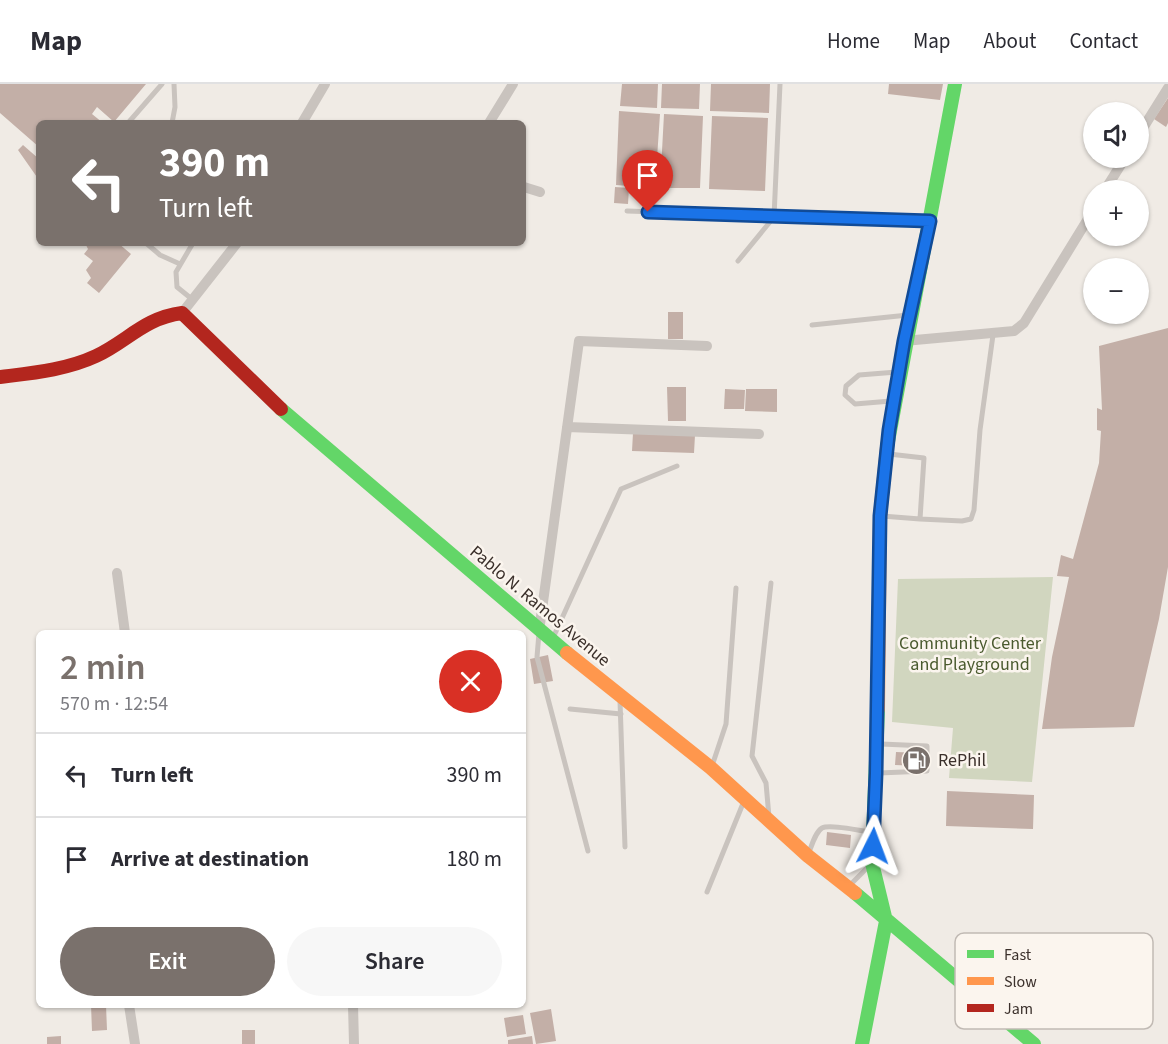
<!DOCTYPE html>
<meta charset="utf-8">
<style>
body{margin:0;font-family:"Source Sans 3",sans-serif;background:#f7f7f7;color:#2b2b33;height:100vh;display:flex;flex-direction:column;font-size:22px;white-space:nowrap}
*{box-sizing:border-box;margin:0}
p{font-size:20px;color:#7c7c81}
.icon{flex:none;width:33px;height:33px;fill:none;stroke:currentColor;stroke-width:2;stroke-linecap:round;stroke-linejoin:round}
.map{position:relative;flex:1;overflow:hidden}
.sheet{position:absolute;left:36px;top:546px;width:490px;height:378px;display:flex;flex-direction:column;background:#fff;border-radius:9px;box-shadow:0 2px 4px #0004}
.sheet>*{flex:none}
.top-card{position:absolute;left:36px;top:36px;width:490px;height:126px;border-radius:9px;box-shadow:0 2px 4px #0004;background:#7a716c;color:#fff;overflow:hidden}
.buttons{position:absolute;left:1083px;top:18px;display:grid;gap:12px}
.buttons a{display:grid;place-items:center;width:66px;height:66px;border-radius:50%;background:#fff;box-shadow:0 2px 4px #0004;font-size:30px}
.pin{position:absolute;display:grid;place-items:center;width:51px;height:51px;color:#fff;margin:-62px -26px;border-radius:50% 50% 50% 0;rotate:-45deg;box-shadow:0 0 6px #0007}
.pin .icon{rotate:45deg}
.me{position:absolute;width:66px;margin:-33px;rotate:3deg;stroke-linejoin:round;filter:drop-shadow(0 0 4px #0008)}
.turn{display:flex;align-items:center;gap:21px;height:126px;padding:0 24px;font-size:27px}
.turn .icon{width:78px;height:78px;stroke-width:2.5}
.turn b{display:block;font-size:42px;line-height:51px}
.round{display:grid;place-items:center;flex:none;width:63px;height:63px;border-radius:32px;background:#f7f7f7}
.summary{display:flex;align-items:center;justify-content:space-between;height:102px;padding:0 24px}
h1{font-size:36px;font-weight:600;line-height:45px;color:#7a716c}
.primary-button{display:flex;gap:12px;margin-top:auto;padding:12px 24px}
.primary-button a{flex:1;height:69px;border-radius:36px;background:#7a716c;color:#fff;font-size:24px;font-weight:600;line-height:69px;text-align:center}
.primary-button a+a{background:#f7f7f7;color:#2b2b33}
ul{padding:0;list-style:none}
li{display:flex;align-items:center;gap:18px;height:84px;padding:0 24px;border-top:2px solid #e1e1e2}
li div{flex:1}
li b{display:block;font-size:22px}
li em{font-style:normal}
header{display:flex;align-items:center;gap:36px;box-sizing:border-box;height:84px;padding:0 30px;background:#fff;border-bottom:2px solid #e1e1e2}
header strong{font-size:28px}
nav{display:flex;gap:33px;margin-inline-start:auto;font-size:21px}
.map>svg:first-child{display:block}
.green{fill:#d1d6bf}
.building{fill:#c3afa7}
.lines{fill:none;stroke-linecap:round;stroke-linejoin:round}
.lane{stroke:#c9c3be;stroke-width:5}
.street{stroke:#c9c3be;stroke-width:10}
.fast{stroke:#63d668;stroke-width:14}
.slow{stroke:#ff974d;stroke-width:14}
.jam{stroke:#b3261e;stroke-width:14}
.route-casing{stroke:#114b97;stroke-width:15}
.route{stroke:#1a73e8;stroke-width:10}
.labels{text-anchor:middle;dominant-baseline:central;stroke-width:5;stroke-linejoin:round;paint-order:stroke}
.street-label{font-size:18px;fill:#3b302b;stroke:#fbf5ee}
.park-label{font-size:18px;fill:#4a5a2e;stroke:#fbf5ee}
.poi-label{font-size:18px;fill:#3b302b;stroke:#fbf5ee;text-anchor:start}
.key{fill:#fbf5ee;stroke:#c1bab4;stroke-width:1.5}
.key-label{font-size:16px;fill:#3b302b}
</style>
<header>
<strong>Map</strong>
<nav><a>Home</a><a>Map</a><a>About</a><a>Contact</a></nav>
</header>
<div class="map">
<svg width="1168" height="960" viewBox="0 0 1168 960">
<rect width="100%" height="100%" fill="#f0ebe5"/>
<path class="green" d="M1053,493L1032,698L949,694L953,644L892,638L898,495Z"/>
<path class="building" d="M0,0H146L114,38L97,23L92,30L103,39H39V63L0,29Z
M622,0H658L657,24L620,22Z
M662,0H700L699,25L661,24Z
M711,0H770L769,29L710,27Z
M889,0H943L940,16L888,10Z
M1168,14V39L1166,43L1154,35Z
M619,27L660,30L655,104L616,101Z
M664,30L703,32L700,104H660Z
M712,32L768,34L765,107L709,105Z
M23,61L39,75V96L18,66Z
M615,103L629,104L628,120L614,119Z
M85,159H118L131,170L99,209L87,199L91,194L86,186L93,177L84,170L88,165Z
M668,228H683V255H668Z
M1168,244V483L1159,535L1134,643L1042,645L1052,573L1069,493L1057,492L1061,471L1073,475L1099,379L1101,347L1097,346V324L1102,326L1099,262Z
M667,303H686V337H668Z
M725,305L745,306L744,325H724Z
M746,305H777V328L745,327Z
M633,349L695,351L694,369L632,367Z
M548,571L553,597L534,600L530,575Z
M896,668L920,669V682L895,681Z
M947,707L1034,711L1033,745L946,742Z
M827,748L851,751L850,764L826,761Z
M91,921H106L107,946L92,947Z
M551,925L556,957L536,960L530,929Z
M523,931L526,950L507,953L504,934Z
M242,946H255V960H242Z
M61,952V960H47V953Z
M532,952L533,960H508V956Z"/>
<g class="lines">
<path class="lane" d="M128,39L162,0
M172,39L175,23L174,0
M627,127L928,137
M146,159L160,171L180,180
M193,159L176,188L177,203L193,216
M738,177L774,133L780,0
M812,241L908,231
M891,317L855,320L845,311L846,302L859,291L897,288
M882,432L920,435L924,374L889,370
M920,435L962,437L971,435L974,426L980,346L993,251
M539,549L537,573L588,767
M552,556L621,405L677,382
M620,617L625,763
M570,625L621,630
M712,682L726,640L736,504
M879,689L927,687V662L881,660
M769,733L766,699L752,672L771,499
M808,771C811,764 815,748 822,744C830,740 861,747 872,748
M850,801L869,782
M707,808L744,717"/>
<path class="street" d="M302,39L325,0
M489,39L513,0
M1138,52L1168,4
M524,103L540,108
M1105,106L1125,74
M182,229L237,159
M904,257L1014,247L1024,239L1094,125
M567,343L759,350
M117,489L125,549
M539,547L579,257L707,262
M129,921L135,960
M353,921L354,960"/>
<path class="fast" d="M281,325L567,569
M887,363L955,0
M855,809L1034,960
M862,960L886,837L872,779L878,625"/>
<path class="slow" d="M567,569L711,684L808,772L855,809
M878,625L880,432L887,363"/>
<path class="jam" d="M0,293C32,289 66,286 96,272C128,257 144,234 182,229L281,325"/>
</g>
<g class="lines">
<defs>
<path id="route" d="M648,128L930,137L904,257L889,346L880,432L876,689L873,762"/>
</defs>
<use href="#route" class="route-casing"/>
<use href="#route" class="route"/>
</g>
<defs>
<symbol id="fuel-disc" viewBox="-11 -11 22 22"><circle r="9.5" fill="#7a716c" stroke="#fbf5ee"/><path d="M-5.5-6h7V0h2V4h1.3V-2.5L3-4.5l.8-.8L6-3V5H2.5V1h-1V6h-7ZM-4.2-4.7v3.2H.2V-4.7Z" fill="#fff"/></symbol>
</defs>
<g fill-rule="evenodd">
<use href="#fuel-disc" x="900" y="660" width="33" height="33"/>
</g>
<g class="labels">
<g class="street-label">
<text transform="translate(540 522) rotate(40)">Pablo N. Ramos Avenue</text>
</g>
<g class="park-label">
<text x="970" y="559">Community Center<tspan x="970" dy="21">and Playground</tspan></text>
</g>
<g class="poi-label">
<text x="938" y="676">RePhil</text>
</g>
</g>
<rect x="955" y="849" width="198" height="96" rx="9" class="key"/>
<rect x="967" y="866" width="27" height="8" fill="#63d668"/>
<rect x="967" y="893" width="27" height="8" fill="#ff974d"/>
<rect x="967" y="920" width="27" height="8" fill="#b3261e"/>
<g class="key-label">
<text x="1004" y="876">Fast</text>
<text x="1004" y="903">Slow</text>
<text x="1004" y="930">Jam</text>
</g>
</svg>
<div class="buttons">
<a><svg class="icon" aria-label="sound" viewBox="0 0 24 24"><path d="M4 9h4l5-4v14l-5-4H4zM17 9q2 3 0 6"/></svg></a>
<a>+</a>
<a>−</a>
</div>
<div class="pin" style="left:648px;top:128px;background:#d93025"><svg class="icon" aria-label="arrive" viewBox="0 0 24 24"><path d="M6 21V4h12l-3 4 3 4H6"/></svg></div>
<svg class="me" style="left:873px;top:762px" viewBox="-20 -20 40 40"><path d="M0-17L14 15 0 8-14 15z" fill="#1a73e8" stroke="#fff" stroke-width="4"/></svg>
<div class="top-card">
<div class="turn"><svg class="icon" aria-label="left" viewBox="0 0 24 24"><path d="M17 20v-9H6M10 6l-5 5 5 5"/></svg><div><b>390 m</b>Turn left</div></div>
</div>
<section class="sheet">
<div class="summary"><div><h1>2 min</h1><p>570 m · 12:54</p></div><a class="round" style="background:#d93025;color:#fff"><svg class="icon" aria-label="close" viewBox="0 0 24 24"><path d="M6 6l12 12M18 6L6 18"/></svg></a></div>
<ul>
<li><svg class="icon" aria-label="left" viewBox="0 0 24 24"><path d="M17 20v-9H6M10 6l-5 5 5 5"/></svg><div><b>Turn left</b></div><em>390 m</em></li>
<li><svg class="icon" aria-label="arrive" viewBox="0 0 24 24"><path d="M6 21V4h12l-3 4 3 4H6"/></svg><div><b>Arrive at destination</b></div><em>180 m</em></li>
</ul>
<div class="primary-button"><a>Exit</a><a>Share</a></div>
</section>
</div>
